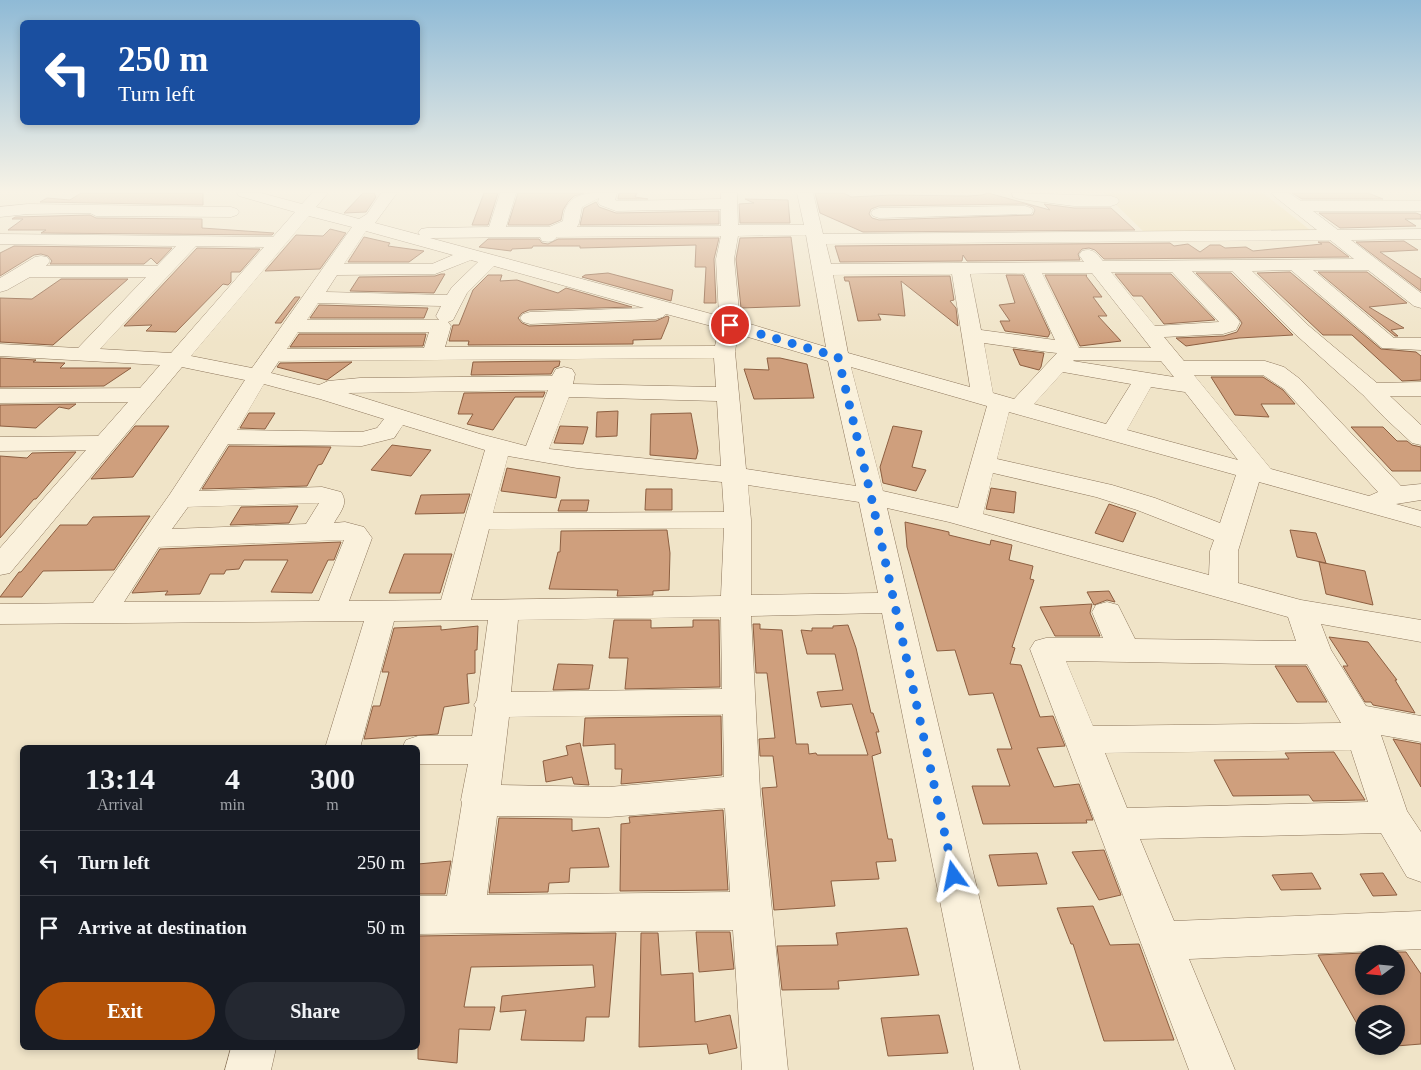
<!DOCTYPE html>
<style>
body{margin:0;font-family:Georgia,serif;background:#242831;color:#f1f3f6;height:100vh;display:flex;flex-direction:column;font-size:19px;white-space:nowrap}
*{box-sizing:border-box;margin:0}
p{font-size:16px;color:#9ea1a6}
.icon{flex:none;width:28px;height:28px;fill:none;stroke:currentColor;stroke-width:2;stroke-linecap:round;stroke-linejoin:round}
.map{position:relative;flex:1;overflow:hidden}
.sheet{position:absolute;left:20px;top:745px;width:400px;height:305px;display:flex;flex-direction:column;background:#171b24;border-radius:8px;box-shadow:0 2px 8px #0003}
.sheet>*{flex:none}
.banner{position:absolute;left:20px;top:20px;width:400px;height:105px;border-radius:8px;box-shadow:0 2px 8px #0003;background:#1a4fa0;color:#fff;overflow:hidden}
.needle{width:32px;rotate:254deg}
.tools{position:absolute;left:1355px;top:945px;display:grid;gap:10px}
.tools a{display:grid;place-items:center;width:50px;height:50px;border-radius:50%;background:#171b24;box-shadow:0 2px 8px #0003;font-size:25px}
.pin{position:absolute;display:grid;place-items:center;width:42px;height:42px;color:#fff;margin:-21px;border:2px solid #fff;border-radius:50%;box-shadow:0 1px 5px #0007}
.me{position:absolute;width:55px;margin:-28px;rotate:348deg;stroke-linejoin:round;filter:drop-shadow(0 0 4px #0008)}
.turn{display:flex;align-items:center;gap:18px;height:105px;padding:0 15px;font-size:22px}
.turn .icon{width:65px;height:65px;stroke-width:2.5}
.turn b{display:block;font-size:35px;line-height:42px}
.eta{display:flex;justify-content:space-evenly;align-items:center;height:85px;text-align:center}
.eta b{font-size:30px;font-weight:800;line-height:35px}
.button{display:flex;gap:10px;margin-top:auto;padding:10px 15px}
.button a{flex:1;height:58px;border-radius:30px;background:#b45309;color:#fff;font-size:20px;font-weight:800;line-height:58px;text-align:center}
.button a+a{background:#242831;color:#f1f3f6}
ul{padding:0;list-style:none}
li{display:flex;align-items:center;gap:15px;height:65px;padding:0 15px;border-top:1px solid #363941}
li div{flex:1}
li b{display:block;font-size:19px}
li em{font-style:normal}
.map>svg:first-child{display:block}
.sand{fill:#ecd9a5}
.building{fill:#cf9f7d;stroke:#8d5f41;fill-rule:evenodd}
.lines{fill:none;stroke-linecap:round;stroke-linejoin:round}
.minor-casing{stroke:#8d765c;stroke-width:1}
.minor{fill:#faf1dc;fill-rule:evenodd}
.route{stroke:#1a73e8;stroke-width:9;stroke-dasharray:0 16.2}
</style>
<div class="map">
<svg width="1421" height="1070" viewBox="0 0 1421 1070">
<rect width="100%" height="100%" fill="#f0e4c8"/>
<path class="sand" d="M1104,193H1263L1310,230L1144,232Z"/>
<path class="building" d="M81,193H203V205L40,202L47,198L70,200Z
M363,193H374L376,197L366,212L344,213Z
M484,193H498L488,225H472Z
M518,193H584L574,196L568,202L563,210L561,220L549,225H508Z
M619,193H637L635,197L648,199H618Z
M815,193H844L851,197L892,195L968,196L982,195L988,193L1050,210L1044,204L1074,208H1111L1135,230L863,232L820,213ZM1025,204L1033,207L1035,210L1033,215L879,220L872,218L869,214L871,209L879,206Z
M1292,193H1368L1383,199H1302Z
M745,199L788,200L790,223H740L739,204L754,203Z
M596,202L599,207L616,213L719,211V224L580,225L584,208Z
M1319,213H1416L1421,215V219H1405L1416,226L1340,228Z
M90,215L96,218L202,219V228L274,233L272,235L41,233L46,230H8L23,219H12L15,217Z
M330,229L346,233L320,269L265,271L296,235L323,236Z
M364,237L390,243L388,246L424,251L409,262H348Z
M791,237L800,306L741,308L736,259L740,238Z
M719,238L714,259L716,303H704L706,267H695L696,245L580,248V246H533L532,248L512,249L511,251L479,247L488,239H539L542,243L548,244L558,239Z
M1404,241L1418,250L1380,252L1421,279V291L1356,242Z
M1318,242H1329L1349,257L1104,259L1095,250L1089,248L1082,249L1078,254L1080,260L967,261L963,255L962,261L840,262L835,246L1170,243L1174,246L1188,244L1200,252L1210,245H1220L1225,248L1246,247L1253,251L1322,244Z
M14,246L172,248L157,264L151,258L144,264H50L52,261L48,256L41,254L34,255L0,276V253Z
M197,248L260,249L240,272H231V282L228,285L223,284L176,332L146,331L152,325L124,326Z
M1290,272L1381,349L1416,352L1421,356V380L1402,381L1352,335H1323L1257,273Z
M1318,272H1367L1407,303L1369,307L1404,328L1391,330L1398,336H1395Z
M608,273L673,290L671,301L582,277L585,275Z
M1196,273H1231L1293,335L1239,338L1186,346L1176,338L1224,336L1237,332L1242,323L1238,317Z
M441,274H445L434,293L350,291L359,277L435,276Z
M1115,274H1171L1215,320L1164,324L1142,296H1133Z
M488,275H502L500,281L517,280L558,293L566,288L632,307L529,310L522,313L518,318L522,323L529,326L656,321L667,316L669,317L668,322L661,339L633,340V344L468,345L469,341H449L453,325H459L473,290Z
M1006,275H1023L1050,333L1048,337L1005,331L1000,321H1010L999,305L1015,303Z
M1045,275H1087L1086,276L1102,297H1093L1107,316H1098L1121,341L1080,346Z
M950,276L954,300L950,301L956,308L958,326L901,281L905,316L878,314L881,320L858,321L849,281H845L844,277Z
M61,279H128L53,345L0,342V298L32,299Z
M295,297H300L281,323H275Z
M319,305L428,308L424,318H310Z
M299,334H426L423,346L290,347Z
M1013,349L1044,353L1041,367L1039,370L1020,365Z
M0,358L36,360L33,362L65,363L60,368H131L104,386L0,387Z
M767,358H780L807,364L814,398L754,399L744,369L769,370Z
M560,361L559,366L554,368L551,374L471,375L473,362Z
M352,362L327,380L277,367L280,363Z
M1211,377H1263L1283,390L1295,404H1261L1269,417L1235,415Z
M545,392L543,397H515L493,430L467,424L473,414H458L464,393Z
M76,404L69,409L59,407L36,428L0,426V405Z
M618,411L617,436L596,437L597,412Z
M249,413H275L265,429L240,428Z
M691,413L698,451L696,459L650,455L651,414Z
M135,426H169L133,477L91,479Z
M560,426L588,427L583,444L554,443Z
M893,426L922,431L912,467L926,470L916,491L883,483L880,467Z
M1351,427H1383L1397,441H1407L1412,445L1421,447V471H1392Z
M392,445L431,450L411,476L371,470Z
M229,446L331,447L322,464L318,465L307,486L202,489Z
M76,452L36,499H34L0,538V456L27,458L32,453Z
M507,468L560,477L556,498L501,491Z
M991,488L1016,492L1014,513L986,509Z
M646,489H672V510H645Z
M470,494L464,513L415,514L421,495Z
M561,500H589L587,511H558Z
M1109,504L1136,513L1123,542L1095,533Z
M298,506L289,523L230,525L241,507Z
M150,516L114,570L43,571L22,597H0L19,572H21L60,525H87L93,517Z
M905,522L949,532V535L990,545L991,540L1012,545L1009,560L1033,566L1030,579L1034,580L1012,647L1015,648L1010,664L1021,665L1040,717L1053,716L1065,746L1037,748L1054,787L1079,784L1093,820H1086L1087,823L983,824L972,786H1010L997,749H1012L993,693L969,695L955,650L937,651L907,547Z
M667,530L670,553L669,590L653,591V595L617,596L618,590L549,589L558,552H560L561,531Z
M1290,530L1316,533L1326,563L1297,557Z
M341,542L334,560H328L312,593L271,592L288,560H244L239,569L226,570L224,574H210L200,594L165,595L168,591L132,593L160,549Z
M404,554H452L440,593H389Z
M1319,562L1365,571L1373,605L1326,594Z
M1109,591L1115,602L1107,600L1094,605L1087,592Z
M1092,604L1090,613L1100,636H1055L1040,607Z
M614,620H651V628L693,627V620H719L720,687L625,689L628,658H609Z
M753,624H760V629L782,630L796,744H808L809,754L816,753L817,755H868L852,704L821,707L817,692L843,690L835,654H807L801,630L812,631V628H833V626L848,625L856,648L871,713H873L879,732H876L881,753L872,756L888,839H892L896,861L876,862L879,879L831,881L835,906L774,910L762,788L777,787L773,756H760L759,739L775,738L767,673H756Z
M441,626V630L478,626L477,650H475V673L467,674L469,703L444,707L438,734L364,739L373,706H380L389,672H382L394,628Z
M1329,637L1368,642L1397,680H1395L1415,713L1373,705L1371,702H1365L1343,666H1348Z
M558,664L593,665L589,689L553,690Z
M1275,666H1306L1327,702H1297Z
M721,716L722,775L621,784L622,769H615V744L583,746L585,718Z
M1393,739L1421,744V787Z
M580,743L589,785L574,784L572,777L546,782L543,761L568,755L566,746Z
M1334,752L1365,800L1313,801L1309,795L1233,796L1214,760L1289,759L1285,753Z
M723,810L728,890L620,891L621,824L630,823L629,817Z
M499,818L572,819V831L599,828L609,867L570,868L569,882L549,883L548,892L489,893Z
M1104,850L1121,895L1099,900L1072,852Z
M1037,853L1047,884L998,886L989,855Z
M451,861L445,894H418V864Z
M1312,873L1321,889L1281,890L1272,875Z
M1383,873L1397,895L1373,896L1360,874Z
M1093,906L1110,945L1139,944L1174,1040L1104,1041L1073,944H1071L1057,908Z
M907,928L919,975L838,981L839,989L782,990L777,946L838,945L836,933Z
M696,932H730L734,969L699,972Z
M616,933L609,1017H586L584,1041L521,1040L526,1010L500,1012L502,996L595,987L593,965L471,967L464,1007H495L490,1030L459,1029L457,1063L418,1059V936Z
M641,933H658L661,975L693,973L695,1022L730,1015L737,1048L709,1054L707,1044L639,1047Z
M1396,952H1406L1421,974V1044L1396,1046V1014H1364V1036L1318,955L1364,953V986H1396Z
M939,1015L948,1053L888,1056L881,1018Z"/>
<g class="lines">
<defs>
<path id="minor" d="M237,193H261L302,204L312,193H328L316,207L359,219L367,214L381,193H397L375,223L420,235L418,233L421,229L427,228L489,227L500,193H516L506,227H549L563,221C565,189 593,193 617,193L615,200L618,201L721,199V193H737L738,225H804L797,193H813L823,234L1317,230L1274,196L1272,193H1289L1301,201H1421V211H1313L1338,230L1421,229V239L1351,240L1421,293V308L1414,306L1368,270H1313L1394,338H1421V350L1382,348L1291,270L1252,271L1309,326L1377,383L1421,382V396H1390L1421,425V445L1412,443L1385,418L1363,395L1295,334L1232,271H1192L1237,318L1240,322L1236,330L1223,334L1164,337L1184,361H1265L1284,367L1300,379L1401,486L1421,484V500L1396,504L1421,511V527L1259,482L1238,551V583L1301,600L1421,620V642L1321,624L1331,650L1366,706L1421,716V742L1381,735L1407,811L1421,832V882L1407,877L1381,833L1140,839L1174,921L1421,911V949L1189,959L1235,1070H1189L1030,649L1035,641L1046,638H1103L1092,612L1096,605L1107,602L1118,605L1135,639L1296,641L1288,617L949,522L887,508L1020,1070H974L882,613L751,616L760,791L788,1070H742L733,930L418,934V896H447L462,803L461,800L468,764H418V748H402L406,740L418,736H472L476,708L474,705L477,700L488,620L394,621L360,748H325L364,621L0,624V604L93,603L170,494L245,380L182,367L10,573L0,575V548L86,450L0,451V437L98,436L128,402L0,403V389L140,388L160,365L0,356V344L78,348L146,277H30L7,290L0,292V278L35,257L41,256L47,257L50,261L46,266H157L176,246L0,244V234L273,237L295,212L239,196ZM599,198L598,202L600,205L616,211L721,209V226L577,227L579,223L582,207ZM309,216L352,227L252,368L191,356ZM366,231L453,255L432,264H344ZM806,235L826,347L740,321L734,259L738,236ZM721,236L716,259L719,316L430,238L540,237L542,241C548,242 553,243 557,237ZM1330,240L1354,259L1103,261C1096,253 1093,248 1082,251L1079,255L1084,262L831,264L826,244ZM196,246L264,247L171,353L100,349ZM471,260L478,262L452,287L447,295L326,292L337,275L435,274ZM494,266L644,308L530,312L523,314L520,318L523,322L530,324L656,319L663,317L666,314L719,328L715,346L445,347L451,326L448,322L453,320L467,293ZM1111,272H1172L1219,322L1155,326ZM1024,273L1055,340L981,330L970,274ZM1042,273H1092L1151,348H1079ZM952,274L970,387L848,353L833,275ZM318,303L441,306L436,316L439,320H307ZM298,332H429L424,348L287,349ZM738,334L828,361L856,486L746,469L735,352ZM984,343L1048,352L1057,353L1014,399L993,393ZM714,358L716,387L573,384L575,374L572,369L564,367L556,369L552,376L360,378L328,381L319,385L271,373L279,361ZM1074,360L1161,361L1174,377L1073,361ZM851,367L987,406L958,508L883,491ZM1063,372L1131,384L1106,424L1034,404ZM1194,375H1263L1284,389L1378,492L1369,496L1271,469ZM264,384L320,399L384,419L377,428L362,432L237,430ZM1151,387L1185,392L1238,460L1127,430ZM548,390L526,446L480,434L348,393ZM569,397L717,401L721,466L549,449ZM1009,412L1236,475L1220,523L1155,498L1112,485L997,459ZM403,425L485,450L441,600L349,601L372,538L364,527L345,522L334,523C340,512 349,504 341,492L322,487L199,491L228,444L362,446L394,438ZM508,456L577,468L722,482L724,512L493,513ZM993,473L1096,497L1137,510L1214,540L1210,551L1209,575L983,514ZM748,485L859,502L878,593L751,595V520ZM319,503L306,524L172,529L188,507ZM724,528L721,596L471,600L489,529ZM344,540L319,601L124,602L159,547ZM721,617L722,689L511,692L518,620ZM1066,661L1253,664H1307L1341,723L1093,726ZM723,714L724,777L609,787L501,785L509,717ZM1351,750L1368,802L1127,808L1105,753ZM725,808L730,892L487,895L497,816L609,817Z
M1012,193L1111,196L1117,198L1119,201L1117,204L1111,206H1074L1019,199L1013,197Z
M28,204L231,207L237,209L239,212L237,215L231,217L96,216L90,213L28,214L0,217V207Z
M1025,206L1031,208L1033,211L1031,214L879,218L873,216L871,213L873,210L879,208Z
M231,1048H276L271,1070H225Z"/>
</defs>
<use href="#minor" class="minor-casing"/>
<use href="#minor" class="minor"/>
</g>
<linearGradient id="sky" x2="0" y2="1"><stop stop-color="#8fbad6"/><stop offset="0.56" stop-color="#f8f3e6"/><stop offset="1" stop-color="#f8f3e6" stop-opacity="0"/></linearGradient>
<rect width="1421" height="342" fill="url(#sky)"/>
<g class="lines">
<path class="route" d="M730,325L838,357L871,496L954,876"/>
</g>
</svg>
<div class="tools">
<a><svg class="needle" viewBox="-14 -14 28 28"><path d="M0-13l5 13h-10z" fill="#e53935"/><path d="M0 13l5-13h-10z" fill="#9ea1a6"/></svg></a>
<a><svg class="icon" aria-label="layers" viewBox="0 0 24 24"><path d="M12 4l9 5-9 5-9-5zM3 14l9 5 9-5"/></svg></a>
</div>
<div class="pin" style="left:730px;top:325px;background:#d93025"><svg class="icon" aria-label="arrive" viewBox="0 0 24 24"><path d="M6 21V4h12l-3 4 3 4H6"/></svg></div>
<svg class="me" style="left:954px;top:876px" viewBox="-20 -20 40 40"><path d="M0-17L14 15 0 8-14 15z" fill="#1a73e8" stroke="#fff" stroke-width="4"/></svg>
<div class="banner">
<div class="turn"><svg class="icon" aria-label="left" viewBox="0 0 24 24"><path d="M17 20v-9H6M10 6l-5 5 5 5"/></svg><div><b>250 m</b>Turn left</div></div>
</div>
<section class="sheet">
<div class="eta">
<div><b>13:14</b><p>Arrival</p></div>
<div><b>4</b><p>min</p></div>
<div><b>300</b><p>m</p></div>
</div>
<ul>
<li><svg class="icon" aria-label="left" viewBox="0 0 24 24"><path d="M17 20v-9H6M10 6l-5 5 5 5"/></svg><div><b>Turn left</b></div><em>250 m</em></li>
<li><svg class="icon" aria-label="arrive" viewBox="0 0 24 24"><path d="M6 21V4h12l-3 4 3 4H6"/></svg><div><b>Arrive at destination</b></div><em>50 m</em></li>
</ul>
<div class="button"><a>Exit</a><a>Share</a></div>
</section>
</div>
